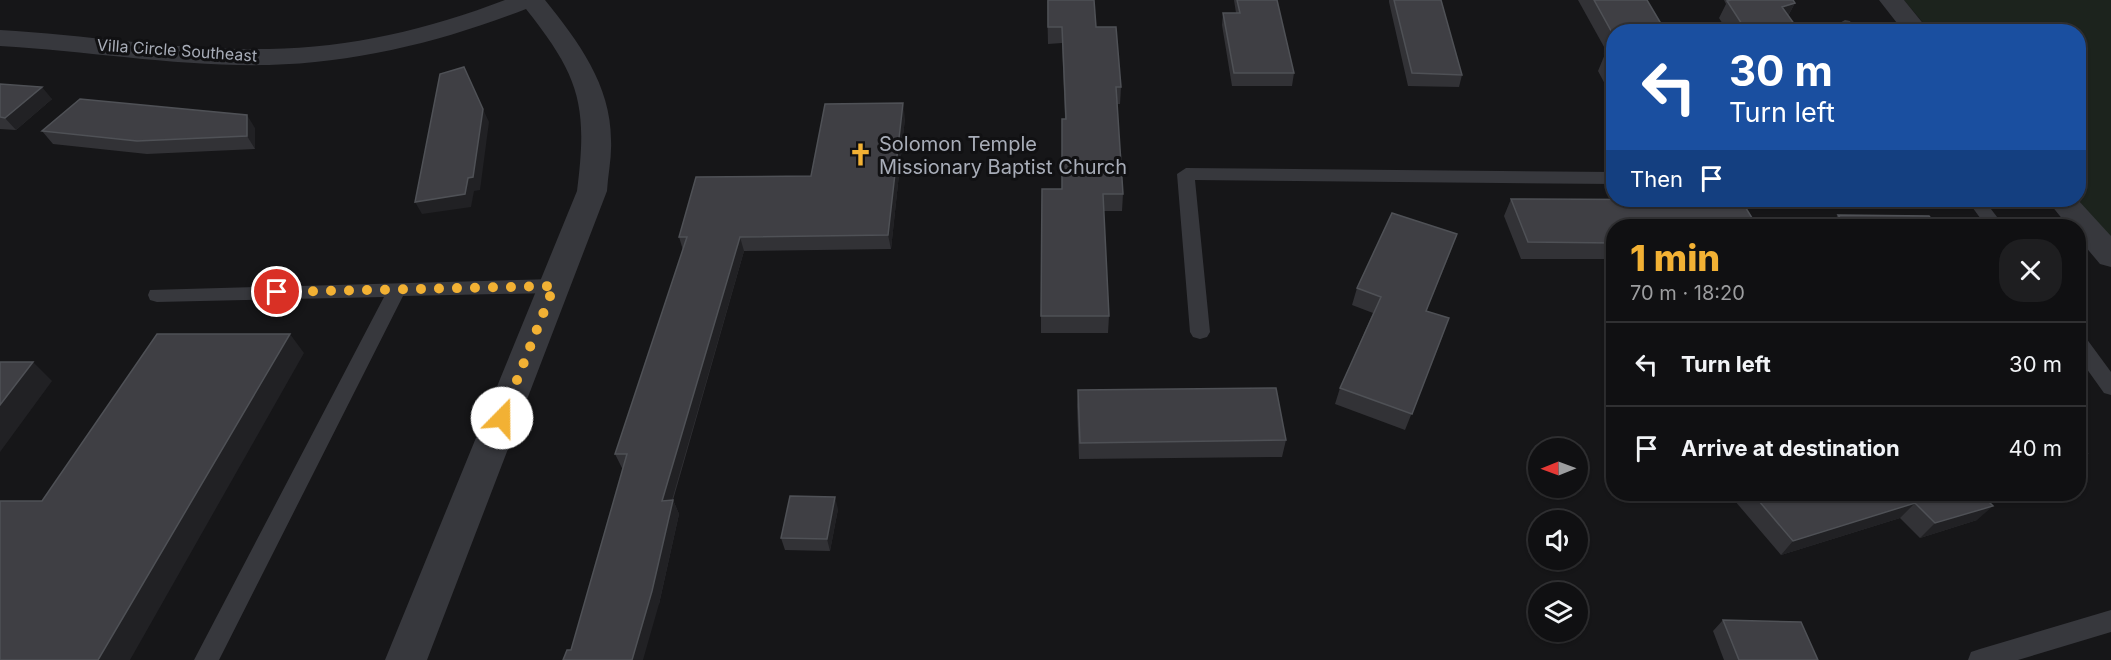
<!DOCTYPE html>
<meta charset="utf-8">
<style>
body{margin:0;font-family:Inter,sans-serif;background:#1e1e20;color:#f1f3f6;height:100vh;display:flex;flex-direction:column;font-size:22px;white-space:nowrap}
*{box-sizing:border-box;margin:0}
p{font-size:20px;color:#9c9d9f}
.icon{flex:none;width:33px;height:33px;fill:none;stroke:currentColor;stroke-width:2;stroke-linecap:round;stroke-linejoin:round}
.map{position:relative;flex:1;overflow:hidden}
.side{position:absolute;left:1606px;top:219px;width:480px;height:282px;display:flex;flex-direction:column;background:#101012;border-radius:24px;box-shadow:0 2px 4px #0004,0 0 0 2px #303032}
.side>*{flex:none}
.guide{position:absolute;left:1606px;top:24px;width:480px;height:183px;border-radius:24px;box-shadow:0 2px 4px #0004,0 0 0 2px #303032;background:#1a4fa0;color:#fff;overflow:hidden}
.needle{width:39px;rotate:269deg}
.fabs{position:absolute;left:1528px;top:438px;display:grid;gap:12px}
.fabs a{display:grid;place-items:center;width:60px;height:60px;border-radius:50%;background:#101012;box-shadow:0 2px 4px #0004,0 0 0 2px #303032;font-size:30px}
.pin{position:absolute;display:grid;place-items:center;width:51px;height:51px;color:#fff;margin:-26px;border:3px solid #fff;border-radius:50%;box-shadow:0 2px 6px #0007}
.me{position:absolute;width:66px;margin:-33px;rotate:22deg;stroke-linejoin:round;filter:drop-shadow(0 0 4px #0008)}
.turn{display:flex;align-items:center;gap:21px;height:126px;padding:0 24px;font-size:27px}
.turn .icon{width:78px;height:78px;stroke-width:2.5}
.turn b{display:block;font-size:42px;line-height:51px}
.then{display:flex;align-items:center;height:57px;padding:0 24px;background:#0003;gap:12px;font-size:22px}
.round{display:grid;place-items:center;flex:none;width:63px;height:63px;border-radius:24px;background:#1e1e20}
.overview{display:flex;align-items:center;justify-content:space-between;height:102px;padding:0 24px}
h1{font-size:36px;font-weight:800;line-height:45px;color:#f2b134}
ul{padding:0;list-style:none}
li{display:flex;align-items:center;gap:18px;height:84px;padding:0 24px;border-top:2px solid #303032}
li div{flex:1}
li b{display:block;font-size:22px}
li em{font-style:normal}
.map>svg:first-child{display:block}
.green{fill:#1c231d}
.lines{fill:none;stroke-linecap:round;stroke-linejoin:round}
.service{fill:#37383d;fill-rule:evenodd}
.minor{fill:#37383d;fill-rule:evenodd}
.wall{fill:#323236}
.shaded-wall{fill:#212124}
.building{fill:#3f3f44;stroke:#4f5156;stroke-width:1.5}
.route{stroke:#f2b134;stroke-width:10;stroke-dasharray:0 18}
.labels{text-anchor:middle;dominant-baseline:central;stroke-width:6;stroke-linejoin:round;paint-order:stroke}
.far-street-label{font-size:16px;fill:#a8adb8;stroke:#111113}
.poi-label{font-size:20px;fill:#a8adb8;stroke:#111113;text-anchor:start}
</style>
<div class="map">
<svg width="2111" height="660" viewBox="0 0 2111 660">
<rect width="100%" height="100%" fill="#161618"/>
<path class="green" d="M1904,0H2111V247L2071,200H2079V32L1930,31Z"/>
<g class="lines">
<path class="service" d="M1845,20L1850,21L1857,32H1842L1838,24Z
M1186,168L1614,172V184L1195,180L1210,332L1207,337L1200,339L1193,337L1190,332L1177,174Z
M1967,200H1984L2004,226H1986Z
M554,279L561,281L563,286L561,291L554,293L403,296L219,660H194L384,297L157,302L150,300L148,295L150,290Z
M2079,336L2086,338L2111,372V395L2104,393L2079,358Z
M2111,610V632L2018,660H1968L1971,652L1980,649Z"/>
<path class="minor" d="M505,0H545C578,41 611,85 611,140C612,157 608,174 607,191L427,660H385L577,191C588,105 580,77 526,9C444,41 357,63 269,65C179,67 90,51 0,46V30C90,35 179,51 269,49C350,48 429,29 505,0Z
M1879,0H1904L1930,32H1904Z
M2047,200H2078L2111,236V267L2100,264L2079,239V226H2068Z"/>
</g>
<path class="wall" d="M1047,0L1096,27L1121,87L1120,104H1117L1123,194L1122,211H1103L1109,316L1108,333H1041V316L1062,189L1065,119L1062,43L1048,44Z
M1234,0H1277L1294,73L1292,86H1232L1222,25L1223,13H1236Z
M1389,0H1441L1462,75L1459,87L1408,86L1389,2Z
M1578,0H1647L1614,32V101L1598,71L1605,54H1608Z
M1724,0H1793L1795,3L1788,16L1800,32H1728L1719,18L1726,4Z
M0,84L52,99L16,130L0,129Z
M905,118L891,249L744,251L673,500L679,514L659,604L571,650L623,468H622L615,454L683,250L679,237L811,176Z
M255,128V149L147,154L53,144L42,131Z
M1511,199L1614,226V259H1521L1504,216Z
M1838,215L1937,226H1830Z
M1457,234L1426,311L1443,335L1405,430L1335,404L1340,388L1373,313L1352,305L1357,288Z
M1078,390L1286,440L1282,457L1079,459L1077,406Z
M2079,442L2087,453L2079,460Z
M1729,494H1981L1977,520L1920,538L1900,518L1781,555Z
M838,509L830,551L785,550L781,538Z
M1723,620L1818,660H1724L1713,631Z"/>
<path class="shaded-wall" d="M1795,3L1786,19L1782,7Z
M42,87L52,99L16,130L5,118Z
M903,103L905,118L891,249L888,235Z
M483,109L489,122L480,190L474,191L471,207L422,214L415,202L468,178Z
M247,115L255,128V149L247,136Z
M1457,234L1451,251L1420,327L1426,311Z
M740,237L744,251L668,514L662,501Z
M290,334L304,353L130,660H98Z
M33,362L52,381L0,452V405Z
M835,497L838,509L830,551L827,539Z
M673,500L679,514L659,604L643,660H632Z
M1915,503L1900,518L1781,555L1793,541Z
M1993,506L1977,520L1920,538L1935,523Z"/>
<path class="building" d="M1048,0H1094L1096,27H1116L1121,87H1116L1123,194H1103L1109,316H1041L1042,189H1062V119H1066L1062,27H1048Z
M1237,0H1277L1294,73H1234L1223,13H1240Z
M1394,0H1441L1462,75L1412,73Z
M1594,0H1647L1666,32H1614V36Z
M1731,0H1793L1795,3L1782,7L1800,32H1747L1727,1Z
M1605,54H1614V71Z
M464,67L483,109L473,177L468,178L465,194L415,202L440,74Z
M0,84L42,87L5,118L0,117Z
M80,99L247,115V136L137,141L42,131Z
M903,103L888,235L740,237L662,501L673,500L652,591L632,660H563L567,650H571L627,454H615L687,237H679L696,177L811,176L825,104Z
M1511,199L1741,200L1757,226H1614V243L1528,242Z
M1392,213L1457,234L1426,311L1449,318L1412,414L1340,388L1381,297L1357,288Z
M1838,215L1929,216L1937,226H1846Z
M157,334H290L98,660H0V501H42Z
M0,362H33L0,405Z
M1276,388L1286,440L1080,443L1078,390Z
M2079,442L2087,453H2079Z
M1753,494H1981L1993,506L1935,523L1915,503L1793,541Z
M790,496L835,497L827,539L781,538Z
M1723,620L1801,622L1818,660H1739Z"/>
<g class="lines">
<path class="route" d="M277,292L554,286L502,418"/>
</g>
<defs>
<symbol id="church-bare" viewBox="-9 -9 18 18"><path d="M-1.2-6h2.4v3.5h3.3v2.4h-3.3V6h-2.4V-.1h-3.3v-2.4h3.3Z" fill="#f2b134" stroke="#111113" stroke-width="2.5" paint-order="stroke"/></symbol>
</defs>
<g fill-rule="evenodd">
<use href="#church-bare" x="844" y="138" width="33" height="33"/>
</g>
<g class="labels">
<g class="far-street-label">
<text transform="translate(177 50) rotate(4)">Villa Circle Southeast</text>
</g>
<g class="poi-label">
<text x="879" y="144">Solomon Temple<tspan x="879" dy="23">Missionary Baptist Church</tspan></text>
</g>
</g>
</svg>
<div class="fabs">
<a><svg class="needle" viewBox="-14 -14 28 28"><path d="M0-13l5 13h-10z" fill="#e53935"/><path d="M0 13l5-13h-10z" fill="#9c9d9f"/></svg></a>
<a><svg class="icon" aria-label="sound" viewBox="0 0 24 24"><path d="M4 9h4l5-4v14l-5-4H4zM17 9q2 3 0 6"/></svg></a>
<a><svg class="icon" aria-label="layers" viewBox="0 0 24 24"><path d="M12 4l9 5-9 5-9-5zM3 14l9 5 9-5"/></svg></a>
</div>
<div class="pin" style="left:277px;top:292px;background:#d93025"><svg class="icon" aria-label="arrive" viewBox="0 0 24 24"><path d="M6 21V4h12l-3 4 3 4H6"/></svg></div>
<svg class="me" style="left:502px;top:418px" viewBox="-20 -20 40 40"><circle r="19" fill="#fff"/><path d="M0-13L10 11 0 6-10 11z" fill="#f2b134"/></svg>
<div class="guide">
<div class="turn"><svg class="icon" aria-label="left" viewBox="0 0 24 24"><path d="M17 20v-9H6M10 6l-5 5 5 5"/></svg><div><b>30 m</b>Turn left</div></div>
<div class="then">Then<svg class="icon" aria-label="arrive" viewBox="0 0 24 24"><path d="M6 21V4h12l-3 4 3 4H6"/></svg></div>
</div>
<section class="side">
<div class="overview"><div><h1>1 min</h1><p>70 m · 18:20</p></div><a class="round"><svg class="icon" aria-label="close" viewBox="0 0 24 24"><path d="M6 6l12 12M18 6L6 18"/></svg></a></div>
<ul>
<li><svg class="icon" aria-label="left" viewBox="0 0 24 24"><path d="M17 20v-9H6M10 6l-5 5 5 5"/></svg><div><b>Turn left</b></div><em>30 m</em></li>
<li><svg class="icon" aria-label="arrive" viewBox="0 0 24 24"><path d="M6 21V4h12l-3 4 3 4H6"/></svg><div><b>Arrive at destination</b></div><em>40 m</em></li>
</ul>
</section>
</div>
